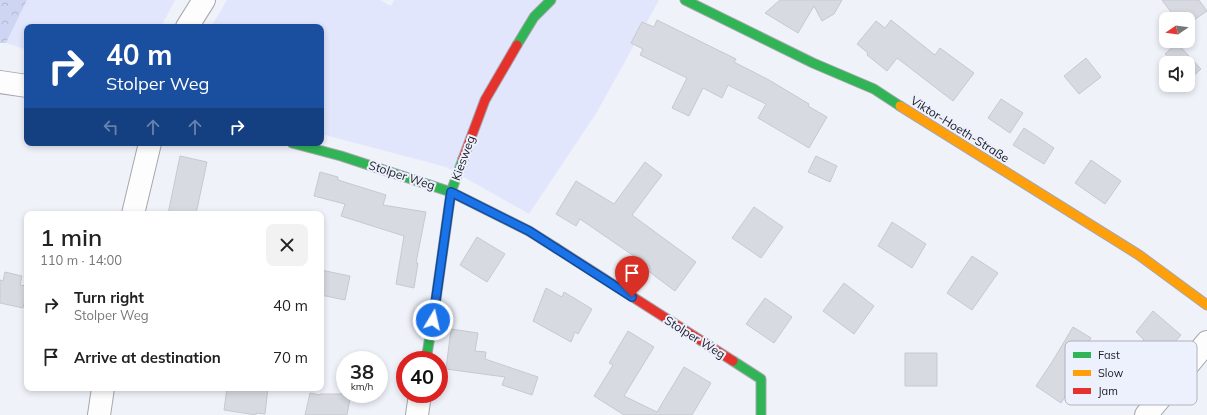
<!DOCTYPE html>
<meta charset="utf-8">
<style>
body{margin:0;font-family:Mulish,sans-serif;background:#f2f2f2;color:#222;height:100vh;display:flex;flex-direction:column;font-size:15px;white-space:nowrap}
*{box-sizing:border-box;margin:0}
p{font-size:13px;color:#767676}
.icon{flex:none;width:22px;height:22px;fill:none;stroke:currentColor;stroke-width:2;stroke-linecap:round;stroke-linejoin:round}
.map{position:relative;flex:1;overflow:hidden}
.drawer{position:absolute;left:24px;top:211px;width:300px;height:180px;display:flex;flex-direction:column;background:#fff;border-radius:8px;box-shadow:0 2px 6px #0003}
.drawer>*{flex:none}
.hud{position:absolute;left:24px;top:24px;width:300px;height:122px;border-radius:8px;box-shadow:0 2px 6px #0003;background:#1a4fa0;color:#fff;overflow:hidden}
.needle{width:26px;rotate:257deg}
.tools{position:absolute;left:1159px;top:12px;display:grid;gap:8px}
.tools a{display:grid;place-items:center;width:36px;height:36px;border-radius:8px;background:#fff;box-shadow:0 2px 6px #0003;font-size:20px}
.speed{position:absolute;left:336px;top:351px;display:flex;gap:8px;font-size:20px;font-weight:700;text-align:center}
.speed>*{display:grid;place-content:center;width:52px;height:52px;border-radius:50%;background:#fff;box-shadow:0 2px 6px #0003;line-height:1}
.speed small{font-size:10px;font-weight:400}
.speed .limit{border:6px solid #d22;background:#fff;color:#111}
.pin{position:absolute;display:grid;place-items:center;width:34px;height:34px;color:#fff;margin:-41px -17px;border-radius:50% 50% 50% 0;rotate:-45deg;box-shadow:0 0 4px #0007}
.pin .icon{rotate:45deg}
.me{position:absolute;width:44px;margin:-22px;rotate:9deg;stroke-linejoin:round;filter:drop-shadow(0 0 3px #0008)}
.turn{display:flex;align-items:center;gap:14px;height:84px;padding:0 16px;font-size:18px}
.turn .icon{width:52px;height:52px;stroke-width:2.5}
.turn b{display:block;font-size:28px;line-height:34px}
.lanes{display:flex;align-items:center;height:38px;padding:0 16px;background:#0003;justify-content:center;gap:20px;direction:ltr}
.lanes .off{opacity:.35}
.round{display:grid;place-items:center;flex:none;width:42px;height:42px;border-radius:8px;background:#f2f2f2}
.head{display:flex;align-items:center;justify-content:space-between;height:68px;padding:0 16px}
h1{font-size:24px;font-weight:600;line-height:30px}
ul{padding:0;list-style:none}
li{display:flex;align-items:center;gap:12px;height:52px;padding:0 16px}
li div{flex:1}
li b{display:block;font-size:15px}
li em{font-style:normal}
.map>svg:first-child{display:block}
.grass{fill:#e2e6fc}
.forest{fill:url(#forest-crowns)}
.building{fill:#d8dae2;stroke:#c7c9d1}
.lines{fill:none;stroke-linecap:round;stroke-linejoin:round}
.street-casing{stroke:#a5a7ae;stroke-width:24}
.fast-casing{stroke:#a5a7ae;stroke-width:11}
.slow-casing{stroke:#a5a7ae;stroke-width:11}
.jam-casing{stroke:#a5a7ae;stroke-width:11}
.street{stroke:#fdfdfe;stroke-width:22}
.fast{stroke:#30b455;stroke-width:9}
.slow{stroke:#ff9f0a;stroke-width:9}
.jam{stroke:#e5322d;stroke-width:9}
.route-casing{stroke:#114b97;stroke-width:10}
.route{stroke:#1a73e8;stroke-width:7}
.labels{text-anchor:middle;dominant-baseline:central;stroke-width:4;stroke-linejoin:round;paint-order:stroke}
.street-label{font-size:12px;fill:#202229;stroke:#edf0fd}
.key{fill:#edf0fd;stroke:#b0b2bd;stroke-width:1}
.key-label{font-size:11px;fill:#202229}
</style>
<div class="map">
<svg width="1207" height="415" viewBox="0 0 1207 415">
<defs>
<pattern id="forest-crowns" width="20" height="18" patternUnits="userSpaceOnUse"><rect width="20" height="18" fill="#ced5f2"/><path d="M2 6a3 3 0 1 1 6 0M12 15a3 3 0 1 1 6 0" fill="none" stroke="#b1b7d0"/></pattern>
</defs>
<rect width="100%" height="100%" fill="#f0f2fa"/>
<path class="grass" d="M27,0H175L161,27H27V50L6,43Z
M227,0H380L391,6L394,0H659L597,112L529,214L446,167L321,134V27H211Z"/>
<path class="forest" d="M0,0H27L6,43H0Z"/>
<path class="building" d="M780,0H842L834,14L822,21L814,6L798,33L765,13Z
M1162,0H1199L1207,11L1188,24V19H1176Z
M657,20L736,59L734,62L769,80L809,104L808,106L827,117L809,148L758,118L766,104L728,85L722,98L703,88L689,116L672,108L687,78L640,55L643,49L631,43L642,22L654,27Z
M891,20L935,55L940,48L974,73L953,101L897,58L887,71L867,55L868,53L857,44L876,21L885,28Z
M1177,43L1201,69L1189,80L1188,78V63H1174L1165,54Z
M1086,58L1101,77L1079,94L1064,76Z
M1001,99L1023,113L1010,133L988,118Z
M1024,128L1054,148L1044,164L1013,145Z
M180,156L207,162L196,214H168Z
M816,156L837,166L830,182L808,172Z
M1091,160L1121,181L1105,204L1075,183Z
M645,162L662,175L632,215L696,262L675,291L647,270L650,267L580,219L576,226L556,214L576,181L614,204Z
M320,172L338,177V180L386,195L383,205L426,212L416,263H418L414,288L396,284L404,236L341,216L345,204L314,196Z
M754,207L783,227L761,258L732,238Z
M892,222L926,244L912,268L878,246Z
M477,237L505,254L487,282L460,265Z
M972,256L998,273L972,310L947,293Z
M321,270L350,276L345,300L321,295Z
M5,272L22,276L20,285L27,286V292L23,308L0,303V280L3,281Z
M844,283L874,306L854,334L823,311Z
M546,288L562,297L564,292L592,309L578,334L575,332L571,342L533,321Z
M765,298L792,317L774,343L746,324Z
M1153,311L1181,335L1163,356L1156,350L1152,354L1140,344L1144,340L1136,332Z
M1073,327L1091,338L1066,380L1073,384L1061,403L1036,386L1052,362Z
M451,329L478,333L475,351L486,352L485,359L538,377L532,395L502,385L505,377L446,369Z
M628,331L654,347L624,396L657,412L684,367L711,383L692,415H624L594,396L613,365L609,363Z
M905,353H937V386H905Z
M227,388H268L265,414L256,413V415L224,410Z
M310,393L320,395V394H351L347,415H305Z"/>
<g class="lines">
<defs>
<path id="street" d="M187,27L204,0
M0,82L27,86
M133,214L150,143
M99,415L103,388
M417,415L420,394
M1146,415L1207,342"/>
<path id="fast" d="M685,0L813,63L874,89L900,106
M517,45L534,17L551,0
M292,143L341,156L451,192L529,231L556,248
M426,360L435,306L451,192L463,159
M733,361L761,379V415"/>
<path id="slow" d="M900,106L1139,255L1207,305"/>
<path id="jam" d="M463,159L485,100L517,45
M556,248L733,361"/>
</defs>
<use href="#street" class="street-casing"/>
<use href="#fast" class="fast-casing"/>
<use href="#slow" class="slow-casing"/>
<use href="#jam" class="jam-casing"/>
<use href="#street" class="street"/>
<use href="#fast" class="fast"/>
<use href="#slow" class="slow"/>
<use href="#jam" class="jam"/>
</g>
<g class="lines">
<defs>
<path id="route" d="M433,320L451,192L529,231L632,297"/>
</defs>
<use href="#route" class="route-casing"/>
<use href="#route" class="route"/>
</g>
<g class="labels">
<g class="street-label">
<text transform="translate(960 129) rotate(32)">Viktor-Hoeth-Straße</text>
<text transform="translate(463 158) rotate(-70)">Kiesweg</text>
<text transform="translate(402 175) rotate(18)">Stolper Weg</text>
<text transform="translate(695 337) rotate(32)">Stolper Weg</text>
</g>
</g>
<rect x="1065" y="341" width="132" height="64" rx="6" class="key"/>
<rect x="1073" y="352" width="18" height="6" fill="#30b455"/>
<rect x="1073" y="370" width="18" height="6" fill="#ff9f0a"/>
<rect x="1073" y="388" width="18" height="6" fill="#e5322d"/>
<g class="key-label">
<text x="1098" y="359">Fast</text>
<text x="1098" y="377">Slow</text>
<text x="1098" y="395">Jam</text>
</g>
</svg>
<div class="tools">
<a><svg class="needle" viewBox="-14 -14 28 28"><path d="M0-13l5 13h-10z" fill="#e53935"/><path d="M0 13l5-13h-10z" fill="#767676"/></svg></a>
<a><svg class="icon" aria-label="sound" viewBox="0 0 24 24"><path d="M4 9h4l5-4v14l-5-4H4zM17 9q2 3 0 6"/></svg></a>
</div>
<div class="speed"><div>38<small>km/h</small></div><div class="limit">40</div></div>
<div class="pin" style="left:632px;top:297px;background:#d93025"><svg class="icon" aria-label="arrive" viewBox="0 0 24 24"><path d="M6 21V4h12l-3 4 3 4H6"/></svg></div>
<svg class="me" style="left:433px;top:320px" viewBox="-20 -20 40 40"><circle r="17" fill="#1a73e8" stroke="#fff" stroke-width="3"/><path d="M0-11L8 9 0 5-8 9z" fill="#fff"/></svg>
<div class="hud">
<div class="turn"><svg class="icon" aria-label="right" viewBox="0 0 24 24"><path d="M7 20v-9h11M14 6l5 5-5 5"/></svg><div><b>40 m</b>Stolper Weg</div></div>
<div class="lanes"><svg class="icon off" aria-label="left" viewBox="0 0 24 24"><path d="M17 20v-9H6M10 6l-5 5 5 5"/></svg><svg class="icon off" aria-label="ahead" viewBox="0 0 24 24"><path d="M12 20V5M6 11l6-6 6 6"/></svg><svg class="icon off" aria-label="ahead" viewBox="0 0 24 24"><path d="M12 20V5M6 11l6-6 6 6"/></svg><svg class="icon" aria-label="right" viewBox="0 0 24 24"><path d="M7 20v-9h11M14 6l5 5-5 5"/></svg></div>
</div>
<section class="drawer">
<div class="head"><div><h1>1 min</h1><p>110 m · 14:00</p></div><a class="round"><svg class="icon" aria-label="close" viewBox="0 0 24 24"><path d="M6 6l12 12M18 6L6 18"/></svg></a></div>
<ul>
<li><svg class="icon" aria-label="right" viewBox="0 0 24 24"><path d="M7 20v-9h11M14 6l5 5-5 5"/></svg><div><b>Turn right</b><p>Stolper Weg</p></div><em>40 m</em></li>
<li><svg class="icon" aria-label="arrive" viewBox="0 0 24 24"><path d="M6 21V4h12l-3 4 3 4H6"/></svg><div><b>Arrive at destination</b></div><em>70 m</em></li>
</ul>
</section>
</div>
